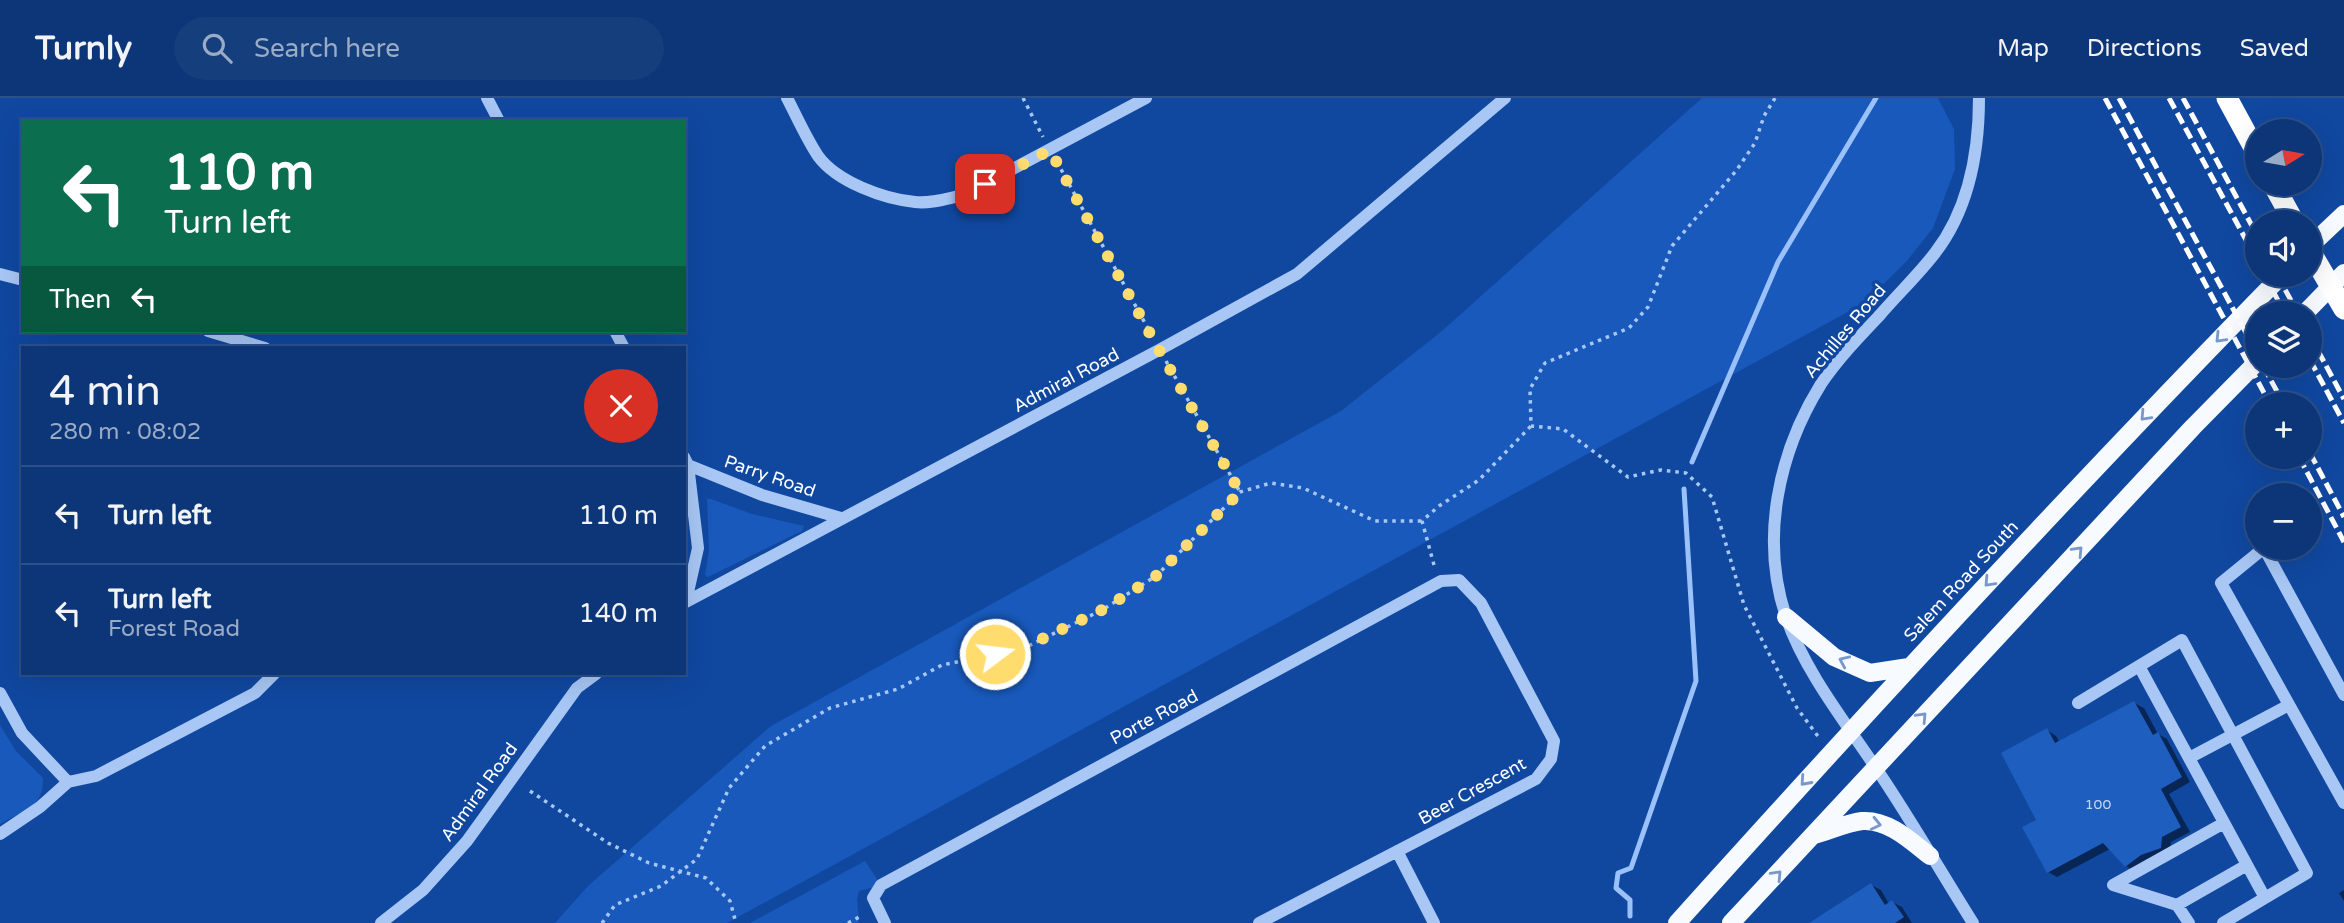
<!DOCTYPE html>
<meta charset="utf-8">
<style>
body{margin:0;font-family:"Varela Round",sans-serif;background:#153e7d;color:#f1f3f6;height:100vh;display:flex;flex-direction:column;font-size:26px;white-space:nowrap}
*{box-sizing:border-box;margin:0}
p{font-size:23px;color:#9aabc6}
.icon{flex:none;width:38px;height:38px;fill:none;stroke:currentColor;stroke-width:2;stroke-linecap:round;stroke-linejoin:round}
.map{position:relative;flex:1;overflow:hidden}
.panel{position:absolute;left:21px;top:248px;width:665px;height:329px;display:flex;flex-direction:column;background:#0c3678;border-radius:0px;box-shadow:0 7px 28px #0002,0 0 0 2px #2c508a}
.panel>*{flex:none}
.top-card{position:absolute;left:21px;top:21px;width:665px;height:214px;border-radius:0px;box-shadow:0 7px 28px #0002,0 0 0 2px #2c508a;background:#0b6e4f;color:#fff;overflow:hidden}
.needle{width:46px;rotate:79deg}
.controls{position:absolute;left:2245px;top:21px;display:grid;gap:14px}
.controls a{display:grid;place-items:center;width:77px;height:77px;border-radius:50%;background:#0c3678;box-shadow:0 7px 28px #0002,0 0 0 2px #2c508a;font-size:35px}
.pin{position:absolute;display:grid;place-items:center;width:60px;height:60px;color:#fff;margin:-30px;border-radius:14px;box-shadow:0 4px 10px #0006}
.me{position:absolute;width:77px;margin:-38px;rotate:75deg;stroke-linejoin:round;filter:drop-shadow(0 0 5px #0008)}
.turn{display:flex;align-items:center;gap:24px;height:147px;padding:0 28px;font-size:32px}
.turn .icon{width:91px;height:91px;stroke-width:2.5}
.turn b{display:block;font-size:49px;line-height:60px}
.then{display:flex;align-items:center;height:66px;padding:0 28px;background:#0003;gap:14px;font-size:26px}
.round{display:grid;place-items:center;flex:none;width:74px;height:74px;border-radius:37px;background:#153e7d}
.head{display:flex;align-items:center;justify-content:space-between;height:119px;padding:0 28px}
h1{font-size:42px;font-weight:600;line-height:52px}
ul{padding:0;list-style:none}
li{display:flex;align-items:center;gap:21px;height:98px;padding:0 28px;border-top:2px solid #2c508a}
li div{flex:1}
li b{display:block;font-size:26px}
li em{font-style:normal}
header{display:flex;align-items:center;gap:42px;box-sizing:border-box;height:98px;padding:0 35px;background:#0c3678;border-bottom:2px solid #2c508a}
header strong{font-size:33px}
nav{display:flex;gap:38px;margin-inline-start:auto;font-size:24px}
.search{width:490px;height:63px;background:#153e7d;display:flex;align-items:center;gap:18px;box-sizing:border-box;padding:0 24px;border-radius:38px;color:#9aabc6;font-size:26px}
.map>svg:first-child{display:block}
.green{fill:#1859bb}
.shadow{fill:#0007}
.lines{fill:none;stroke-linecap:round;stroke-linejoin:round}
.stream{stroke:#9ac1f9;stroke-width:5}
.building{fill:#1e5ebf}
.path{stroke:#a8c7f5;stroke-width:3.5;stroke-dasharray:3.5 5;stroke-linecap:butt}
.minor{stroke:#a8c7f5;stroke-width:12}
.major{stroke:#f7faff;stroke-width:18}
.highway{stroke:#fff;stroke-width:21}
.rail{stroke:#fff;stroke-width:5;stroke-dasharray:12 5;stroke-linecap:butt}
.oneway{stroke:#7898cb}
.route{stroke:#ffdc6d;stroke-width:12;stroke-dasharray:0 21.6}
.labels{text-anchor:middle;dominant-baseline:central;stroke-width:7;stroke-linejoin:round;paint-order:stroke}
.number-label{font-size:14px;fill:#c7d7ef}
.street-label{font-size:18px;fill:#fff;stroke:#1048a0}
</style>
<header>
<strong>Turnly</strong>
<div class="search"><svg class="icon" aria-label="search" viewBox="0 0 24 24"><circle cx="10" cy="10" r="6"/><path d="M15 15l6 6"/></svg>Search here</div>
<nav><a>Map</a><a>Directions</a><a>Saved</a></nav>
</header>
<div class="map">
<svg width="2344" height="825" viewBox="0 0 2344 825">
<rect width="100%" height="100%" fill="#1048a0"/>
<path class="green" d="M1702,0H1938L1954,31L1955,71L1933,130L1906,164L1864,205L727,825H555L588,788L771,628L1341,313L1442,233Z
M707,401H711L752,416L804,428L802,433L708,479L705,477L709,453Z
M0,627L16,653L43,680C44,710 24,712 0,726Z
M865,763L881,787L859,793L857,801L859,825H750Z"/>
<path class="shadow" d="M2134,605L2144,610L2158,636L2167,641L2190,684L2169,696L2190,734L2171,744L2170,755L2135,773L2126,768L2110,751L2057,779L2048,774L2038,722L2047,632L2056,638L2060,645Z
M1871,787L1881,792L1889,806L1892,804L1902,809L1912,825H1837Z
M2344,792V803L2339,795Z"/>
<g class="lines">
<path class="stream" d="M1692,364L1778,164L1876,0
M1630,818V802L1616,790L1618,775L1631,770L1696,583L1684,391"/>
</g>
<path class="building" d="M2134,603L2153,637L2158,634L2182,679L2161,691L2181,729L2162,739L2161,750L2141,757L2125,769L2103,745L2047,775L2022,729L2036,722L2001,655L2047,630L2055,645Z
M1871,785L1885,807L1892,802L1904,819L1895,825H1809Z"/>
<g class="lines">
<path class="path" d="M1023,0L1043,39
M1775,0L1764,18L1755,45L1736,73L1672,148L1648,209L1629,230L1545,265L1530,291L1531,328L1563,331L1628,379L1661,372L1686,375L1712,399L1744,507L1797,610L1820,641
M1057,64L1152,238
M1166,263L1240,394
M1434,467L1422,423L1439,408L1479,382L1531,328
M530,693L608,745L649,765L706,780L730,803L736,825
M602,825L615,807L661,788L697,761L729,690L765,648L830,610L898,591L942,567L1022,551L1102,512L1156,478L1240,394L1271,385L1303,390L1375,423H1422
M848,825L863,817"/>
<path class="minor" d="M487,0L499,23
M787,0C797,19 806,40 818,58C837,84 884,101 915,104C931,106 948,100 964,97L1146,0
M0,176L23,182
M208,233L265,250
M615,233L624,250
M684,359L688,367L698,450L686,503
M688,367L762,397L841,420
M684,505L1159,252L1297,176L1505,0
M2139,568L2265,800
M0,595L22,635L68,684
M2344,597L2264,450L2221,485L2344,705
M2078,605L2182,542L2307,775L2223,825
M2189,660L2289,607
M0,736L40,709L68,684L96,678L255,595L274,576
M1397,753L1434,825
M2177,807L2247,767
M381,825L423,792L467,743L577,590L596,576
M885,825L873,800L881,787L1441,483L1459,482L1481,505L1554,643L1551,661L1536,681L1259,825
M1973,825C1941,774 1911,722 1878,673C1846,625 1805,574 1786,519C1760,441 1778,355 1821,286C1837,262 1859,239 1879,218C1897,197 1918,177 1935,155C1969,111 1979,54 1979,0
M2189,825L2177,807L2113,787L2224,725"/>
<path class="major" d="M2310,148L2344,116
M2305,215L2344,175
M1786,519L1834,559L1870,575L1909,569
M1814,737C1829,733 1846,725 1862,723C1888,721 1911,743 1930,758
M1677,825C1875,605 2075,388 2282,177
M1731,825L2193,329L2258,263"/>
<path class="highway" d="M2227,0L2258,57
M2273,86L2294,124
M2310,153L2344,211"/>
<path class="rail" d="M2105,0L2270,306
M2119,0L2258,257
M2169,0L2258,164
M2183,0L2258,139
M2264,177L2285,215
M2277,177L2298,215
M2310,238L2344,301
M2310,262L2344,325
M2263,268L2284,306
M2310,355L2344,419
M2299,359L2344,444"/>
</g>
<defs><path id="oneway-chevron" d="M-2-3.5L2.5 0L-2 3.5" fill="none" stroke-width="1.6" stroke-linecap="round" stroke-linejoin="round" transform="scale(1.75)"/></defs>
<g class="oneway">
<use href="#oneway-chevron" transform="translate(2220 240) rotate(134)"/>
<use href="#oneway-chevron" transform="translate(2145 318) rotate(133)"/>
<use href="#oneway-chevron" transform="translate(2078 453) rotate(-47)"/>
<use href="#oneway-chevron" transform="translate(1989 484) rotate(133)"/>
<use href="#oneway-chevron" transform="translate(1844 563) rotate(-156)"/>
<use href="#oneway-chevron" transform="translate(1922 619) rotate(-47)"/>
<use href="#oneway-chevron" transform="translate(1805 683) rotate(132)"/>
<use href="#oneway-chevron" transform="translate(1876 726) rotate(13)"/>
<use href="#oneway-chevron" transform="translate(1777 777) rotate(-47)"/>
</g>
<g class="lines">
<path class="route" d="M985,86L1050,52L1159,252L1240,394L1156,478L1102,512L1021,551L995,556"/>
</g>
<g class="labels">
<g class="number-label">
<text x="2098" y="706">100</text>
</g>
<g class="street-label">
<text transform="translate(1845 233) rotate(-50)">Achilles Road</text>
<text transform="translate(1066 282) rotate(-28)">Admiral Road</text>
<text transform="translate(770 378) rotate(19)">Parry Road</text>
<text transform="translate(1961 483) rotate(-47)">Salem Road South</text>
<text transform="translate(1154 619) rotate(-28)">Porte Road</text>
<text transform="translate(1472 693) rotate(-29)">Beer Crescent</text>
<text transform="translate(479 694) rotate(-54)">Admiral Road</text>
</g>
</g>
</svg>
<div class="controls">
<a><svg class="needle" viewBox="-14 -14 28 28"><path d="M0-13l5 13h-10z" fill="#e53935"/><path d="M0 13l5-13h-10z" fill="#9aabc6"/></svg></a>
<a><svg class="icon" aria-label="sound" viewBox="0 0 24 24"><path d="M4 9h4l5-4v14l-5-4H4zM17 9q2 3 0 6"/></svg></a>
<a><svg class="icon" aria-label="layers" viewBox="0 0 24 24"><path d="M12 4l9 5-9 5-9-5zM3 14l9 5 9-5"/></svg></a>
<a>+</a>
<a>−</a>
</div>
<div class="pin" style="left:985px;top:86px;background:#d93025"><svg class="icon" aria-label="arrive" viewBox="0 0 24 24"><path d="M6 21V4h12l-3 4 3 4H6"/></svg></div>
<svg class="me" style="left:995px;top:556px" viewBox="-20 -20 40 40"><circle r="17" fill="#ffdc6d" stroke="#fff" stroke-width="3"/><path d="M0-11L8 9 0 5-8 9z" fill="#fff"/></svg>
<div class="top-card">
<div class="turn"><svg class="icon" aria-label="left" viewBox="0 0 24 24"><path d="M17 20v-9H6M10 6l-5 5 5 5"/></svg><div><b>110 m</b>Turn left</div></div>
<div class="then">Then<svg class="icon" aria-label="left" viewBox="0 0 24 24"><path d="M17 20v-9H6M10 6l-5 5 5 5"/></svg></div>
</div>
<section class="panel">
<div class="head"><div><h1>4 min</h1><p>280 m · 08:02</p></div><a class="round" style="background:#d93025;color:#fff"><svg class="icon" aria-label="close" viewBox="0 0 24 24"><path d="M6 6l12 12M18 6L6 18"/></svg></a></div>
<ul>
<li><svg class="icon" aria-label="left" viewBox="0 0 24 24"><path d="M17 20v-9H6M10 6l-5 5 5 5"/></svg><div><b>Turn left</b></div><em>110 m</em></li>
<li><svg class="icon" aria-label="left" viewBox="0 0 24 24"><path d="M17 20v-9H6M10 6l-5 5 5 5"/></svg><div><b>Turn left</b><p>Forest Road</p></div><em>140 m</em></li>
</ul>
</section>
</div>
